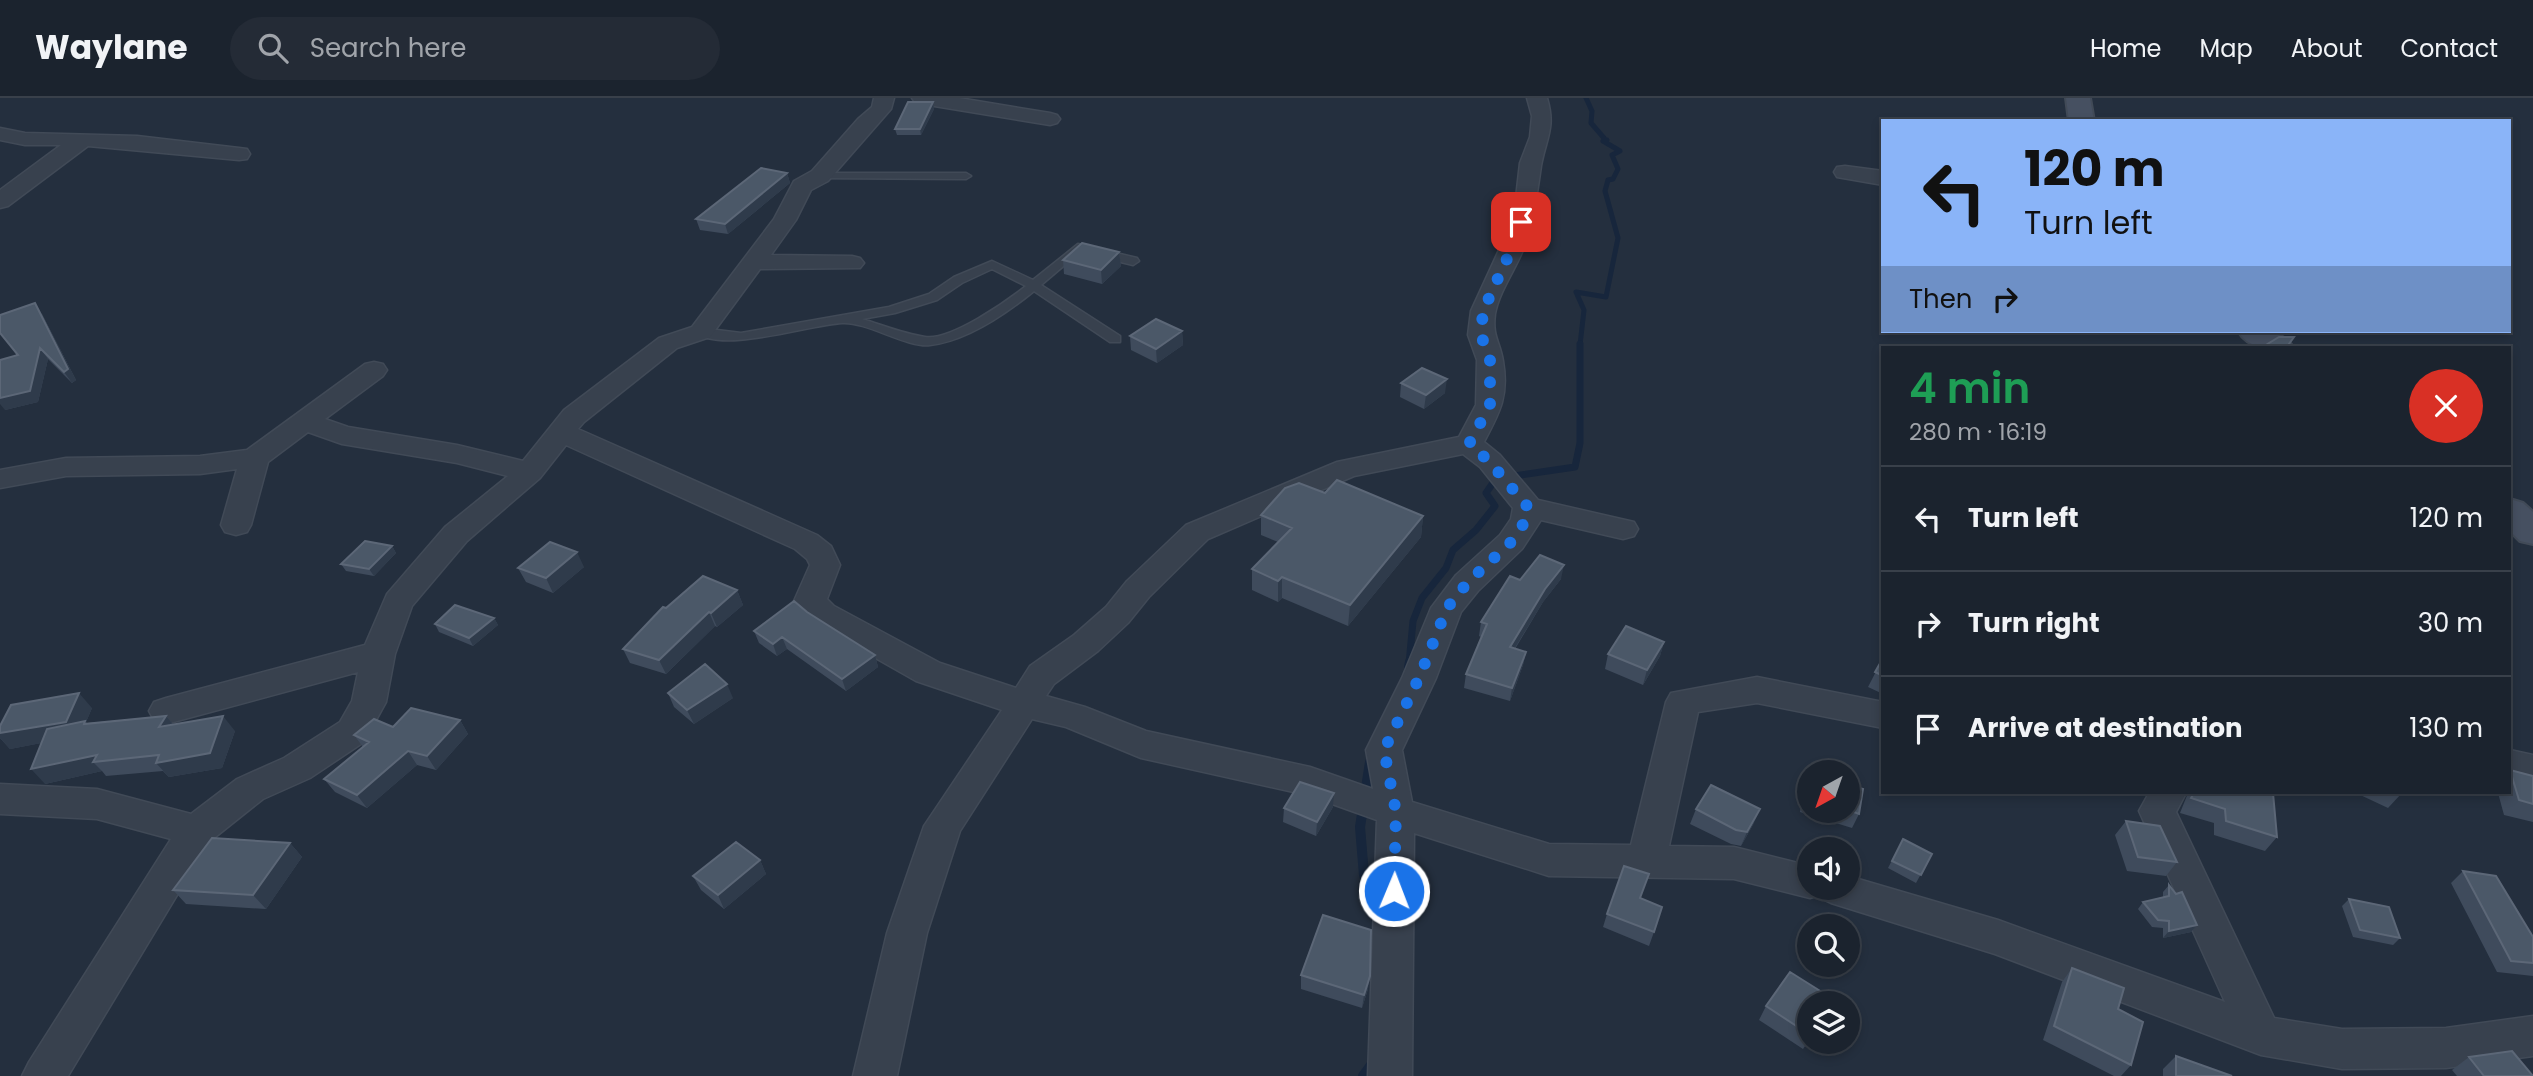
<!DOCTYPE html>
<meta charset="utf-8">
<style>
body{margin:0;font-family:Poppins,sans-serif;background:#242b36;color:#f1f3f6;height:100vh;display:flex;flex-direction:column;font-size:26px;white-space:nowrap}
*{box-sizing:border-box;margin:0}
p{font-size:23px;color:#a0a4aa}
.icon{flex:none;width:38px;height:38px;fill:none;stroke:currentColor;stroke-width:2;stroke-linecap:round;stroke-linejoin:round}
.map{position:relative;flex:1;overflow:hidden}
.panel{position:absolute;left:1881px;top:248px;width:630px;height:448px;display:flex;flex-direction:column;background:#1b232e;border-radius:0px;box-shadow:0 4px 10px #0003,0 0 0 2px #39404a}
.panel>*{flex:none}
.top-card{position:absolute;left:1881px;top:21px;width:630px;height:214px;border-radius:0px;box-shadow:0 4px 10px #0003,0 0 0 2px #39404a;background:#8ab4f8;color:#111;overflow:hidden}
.needle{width:46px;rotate:220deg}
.buttons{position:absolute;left:1797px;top:662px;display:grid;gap:14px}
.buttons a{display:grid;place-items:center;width:63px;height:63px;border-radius:50%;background:#1b232e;box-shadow:0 4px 10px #0003,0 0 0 2px #39404a;font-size:35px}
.pin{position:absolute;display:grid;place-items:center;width:60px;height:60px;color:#fff;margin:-30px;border-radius:14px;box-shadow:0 4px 10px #0006}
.me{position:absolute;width:77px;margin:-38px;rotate:1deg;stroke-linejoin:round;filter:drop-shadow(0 0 5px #0008)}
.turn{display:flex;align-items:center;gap:24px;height:147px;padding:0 28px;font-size:32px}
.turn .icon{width:91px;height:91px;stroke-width:2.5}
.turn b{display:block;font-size:49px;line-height:60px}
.then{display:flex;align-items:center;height:66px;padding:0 28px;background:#0003;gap:14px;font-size:26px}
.round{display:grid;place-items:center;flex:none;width:74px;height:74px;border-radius:37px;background:#242b36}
.headline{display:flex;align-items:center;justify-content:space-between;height:119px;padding:0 28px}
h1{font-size:42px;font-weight:600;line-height:52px;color:#1e9e55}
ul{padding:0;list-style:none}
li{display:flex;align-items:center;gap:21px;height:105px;padding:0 28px;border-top:2px solid #39404a}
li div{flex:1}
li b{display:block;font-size:26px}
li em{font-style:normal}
header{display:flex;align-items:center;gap:42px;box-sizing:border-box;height:98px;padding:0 35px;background:#1b232e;border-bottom:2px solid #39404a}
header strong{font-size:33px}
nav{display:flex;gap:38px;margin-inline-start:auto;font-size:24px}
.search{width:490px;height:63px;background:#242b36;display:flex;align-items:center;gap:18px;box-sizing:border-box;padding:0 24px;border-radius:38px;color:#a0a4aa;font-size:26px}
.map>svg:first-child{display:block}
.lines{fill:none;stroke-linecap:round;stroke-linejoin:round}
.stream-far2{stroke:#17263c;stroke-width:5}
.stream-far1{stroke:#17263c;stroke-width:7}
.stream{stroke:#17263c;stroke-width:10}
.service-casing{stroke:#414a57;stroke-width:3}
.minor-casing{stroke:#414a57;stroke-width:3}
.secondary-casing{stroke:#414a57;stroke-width:4}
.service{fill:#38414e;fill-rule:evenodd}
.minor{fill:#38414e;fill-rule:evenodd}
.secondary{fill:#465061;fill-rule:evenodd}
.wall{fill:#3f4b5c}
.shaded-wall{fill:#2f3b4b}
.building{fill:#4b5868;stroke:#5c6777;stroke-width:2}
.route{stroke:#1a73e8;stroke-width:12;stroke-dasharray:0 21.6}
</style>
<header>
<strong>Waylane</strong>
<div class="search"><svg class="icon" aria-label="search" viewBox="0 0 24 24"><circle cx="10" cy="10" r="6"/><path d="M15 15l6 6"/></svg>Search here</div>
<nav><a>Home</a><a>Map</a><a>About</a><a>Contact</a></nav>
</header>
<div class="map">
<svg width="2533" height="978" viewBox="0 0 2533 978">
<rect width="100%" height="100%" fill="#242f3e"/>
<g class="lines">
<path class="stream-far2" d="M1586,0L1592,13L1591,25L1604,40
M1580,247L1584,212L1576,194L1606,199L1618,140L1605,93L1608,82L1613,81L1618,71L1612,57L1620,53L1603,43L1607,42"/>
<path class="stream-far1" d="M1507,379L1575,369L1580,345V246
M1409,566L1413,523L1422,500L1446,470L1453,452L1476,432L1495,408L1486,395L1495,382"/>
<path class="stream" d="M1409,569L1410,564
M1370,664L1360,729L1364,777L1377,823
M1363,978L1374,963"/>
<defs>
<path id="service" d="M820,75H966L971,78L966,81L816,80L815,78Z
M1078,146L1137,160L1139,163L1133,167L1080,154L1041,187L1120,238V244H1110L1034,193C1007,215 966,243 930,247C907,250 866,223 842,225C808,227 722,256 695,234L701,230L741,235L889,209L929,196L954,179L992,163L1033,182ZM992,171L1026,188C1006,204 950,243 925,239C904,236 882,227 862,221L895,215L937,202L962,185Z"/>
<path id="minor" d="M874,0H894L891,11L828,83L811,92L796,122L771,157L852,158L860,160L864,165L860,170L760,171L710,239L677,250L584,324L578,331L817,437L831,448L840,467L827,501L834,508L940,565L1016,590L1030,568L1074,537L1106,509L1127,483L1186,427L1337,364L1459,339L1476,307L1477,262L1468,237L1471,213L1499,152L1516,100L1520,65L1530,39L1532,18L1527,0H1547C1556,30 1546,40 1541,68C1537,97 1533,124 1523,152C1515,172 1499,194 1495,216C1492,239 1500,243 1503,263C1509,298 1500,314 1484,344L1500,357L1538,402L1634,424L1638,431L1634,438L1623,441L1541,422L1522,451L1478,493L1461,514L1436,580L1402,652L1412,704L1549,746L1631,747L1666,604L1671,595L1757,579L1883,604V630L1757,605L1698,614L1669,748L1734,749L1810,768V789H1848V778L1998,822L2225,904L2139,713L2149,695H2186L2176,714L2274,920L2342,931L2446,930L2533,918V958L2446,970L2342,971L2261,957L1995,856L1831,805L1816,798L1810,800L1734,781L1549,778L1414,735L1412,978H1368L1377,722L1307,697L1141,660L1066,629L1032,621L960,733L927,835L897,978H853L887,835L924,728L1002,612L916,583L812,524L794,503L810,467L807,461L795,451L566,347L540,380L467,443L412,508L395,556L386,604L364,644L310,680L263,701L209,744L68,978H22L29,964L171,741L97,721L0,716V686L97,691L191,716L237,681L284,660L340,624L352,603L358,574L166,626L154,622L149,613L154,604L166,600L365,547L387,496L445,429L508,378L457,365L342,346L308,334L268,364L251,427L247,434L236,437L225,434L221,427L237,371L200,376L66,378L0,390V372L66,360L200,358L247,352L365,266L374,264L383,266L387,272L383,278L325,321L348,329L457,347L523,363L564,312L659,240L692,229L774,121L794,83L812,73L858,21L872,9ZM1463,356L1480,369L1513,410L1511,421L1500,437L1456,477L1431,510L1402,580L1366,652L1373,691L1310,669L1146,633L1085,609L1046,598L1054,586L1098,553L1128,525L1149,499L1208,441L1354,378Z
M912,0H959L1050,15L1057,17L1060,21L1057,25L1050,27L922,6L915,4Z
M0,30L25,35L137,38L239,50L247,51L250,56L247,61L239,62L88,48L8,108L0,110V92L61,47H25L0,42Z
M1845,68L1883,73V87L1837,79L1834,74L1837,69Z
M2510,652L2533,657V685L2510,680Z"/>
<path id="secondary" d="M2066,0H2090L2094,23H2069Z
M2238,233C2260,233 2280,230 2294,250C2272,251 2250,253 2238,233Z
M2510,401L2523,405L2533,414V446L2520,443L2510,433Z"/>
</defs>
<use href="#service" class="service-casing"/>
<use href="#minor" class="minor-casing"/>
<use href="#secondary" class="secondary-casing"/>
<use href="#service" class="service"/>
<use href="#minor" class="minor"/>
<use href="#secondary" class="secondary"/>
</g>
<path class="wall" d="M933,4L934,11L921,37H897L895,31Z
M787,75L790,85L728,136L700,132L696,121Z
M1119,154L1121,168L1102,186L1064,176L1063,162Z
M42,216L76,282L72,285L48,261L38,304L5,312L17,257Z
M1182,233L1183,247L1157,265L1131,252L1130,238Z
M1401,285L1445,295L1424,311L1400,299Z
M1325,395L1423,418L1421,439L1348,528L1282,500L1278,504L1252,492V471L1278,444L1261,437V417Z
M392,448L396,455L374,478L346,473L341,466Z
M584,469L553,495L526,484L518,470Z
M1561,481L1543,504L1515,551L1526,554L1523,567L1510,603L1464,590L1466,576L1481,539L1479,538L1481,524L1520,482Z
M737,492L743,507L717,529L715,528L666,576L630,565L623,551L666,510Z
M807,514L875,557L878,569L846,593L787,551L777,558L759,545L754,533Z
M494,520L498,527L473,548L439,534L435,526Z
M1664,544L1660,558L1643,587L1605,571L1608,556Z
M1883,560V596L1868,589Z
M668,595L733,600L694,626L674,609Z
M92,610L86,624L87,625L166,618L174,627L235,633L222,670L169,679L163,673L106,678L102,673L45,686L41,645L10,651L0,640V628Z
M460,622L468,636L436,672L417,667L367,710L335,694L324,681L363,649L354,637L393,629Z
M2510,672L2533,678V724L2504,717L2498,695H2510Z
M1810,677V712H1848L1859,716L1852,730L1800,714L1804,690Z
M2188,695H2271L2277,739L2265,753L2214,737V725L2180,715Z
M2356,695H2402L2388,710Z
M1333,709L1316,738L1283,724L1284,710Z
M1696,711L1754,725L1741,748L1731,746L1690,726Z
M2126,723L2177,764L2166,778L2127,773L2115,737Z
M1903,741L1932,756L1916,785L1888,770Z
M290,745L302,759L266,811L186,806L173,792Z
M760,762L766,776L724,811L701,792L693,778Z
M2463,773L2533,839V878L2497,874L2451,785Z
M2169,787L2197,827L2191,834L2163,840V830L2152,829L2138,811L2143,804L2163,799V794Z
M1640,800L1654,834L1649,848L1603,829L1607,816Z
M2349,801L2400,840L2393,847L2353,839L2342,808Z
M2072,870L2131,967L2121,978H2114L2043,942L2062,884Z
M1301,877L1368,891L1362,910L1301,891Z
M1810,905V941L1803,951L1759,922L1766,908Z
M2176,958L2232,978H2163V971Z
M2469,959L2533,978H2457L2452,972Z"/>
<path class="shaded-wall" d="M933,4L934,11L921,37L920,31Z
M787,75L790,85L728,136L725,126Z
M1119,154L1121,168L1102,186L1101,172Z
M35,205L42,216L76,282L72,285L64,274Z
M1182,233L1183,247L1157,265L1156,251Z
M40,250L48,261L38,304L5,312L0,306V300Z
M1447,281L1445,295L1424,311L1426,297Z
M1423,418L1421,439L1348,528L1350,507Z
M392,448L396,455L374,478L369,471Z
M577,454L584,469L553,495L546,480Z
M1564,467L1561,481L1543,504L1507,563L1510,549L1545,491Z
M1282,479V500L1278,504V483Z
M737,492L743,507L717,529L711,515Z
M709,514L715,528L666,576L659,562Z
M494,520L498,527L473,548L469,540Z
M782,539L787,551L777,558L773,546Z
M1664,544L1660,558L1643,587L1647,572Z
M1526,554L1523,567L1510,603L1512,590Z
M875,557L878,569L846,593L842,581Z
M727,586L733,600L694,626L687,612Z
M79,595L92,610L86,624L98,637L79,638L10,651L0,640V635Z
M166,618L178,632L159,629Z
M223,618L235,633L222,670L169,679L156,665Z
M460,622L468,636L436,672L427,658Z
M408,653L417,667L367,710L357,697Z
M97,657L93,664L102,673L45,686L31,671Z
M1334,695L1333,709L1316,738L1317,724Z
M1760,711L1754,725L1741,748L1747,734Z
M290,745L302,759L266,811L253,797Z
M760,762L766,776L724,811L718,797Z
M2197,827L2191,834L2163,840L2169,833Z
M1370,878L1368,891L1362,910L1364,897Z"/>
<path class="building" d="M908,4H933L920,31H895Z
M761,70L787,75L725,126L696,121Z
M1082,145L1119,154L1101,172L1063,162Z
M35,205L68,271L64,274L40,250L30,293L0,300V262L18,257L0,235V217Z
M1156,221L1182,233L1156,251L1130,238Z
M2279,239H2294L2286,250H2261Z
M1422,270L1447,281L1426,297L1401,285Z
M1337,382L1423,418L1350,507L1282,479L1278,483L1252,471L1292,430L1261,417L1285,390L1299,385L1325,395Z
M365,443L392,448L369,471L341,466Z
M550,444L577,454L546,480L518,470Z
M1540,457L1564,467L1545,491L1510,549L1526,554L1512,590L1466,576L1487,526L1481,524L1510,478L1520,482Z
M703,478L737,492L711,515L709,514L659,562L623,551L663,509L666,510Z
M794,503L807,514L875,557L842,581L782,539L773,546L754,533Z
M455,507L494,520L469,540L435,526Z
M1626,528L1664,544L1647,572L1608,556Z
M1883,560V578L1875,574Z
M705,566L727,586L687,612L668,595Z
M79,595L66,624L0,635V628L11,607Z
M411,610L460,622L427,658L408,653L357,697L324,681L369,644L354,637L374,621L393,629Z
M166,618L159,629L223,618L210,655L156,665L159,657L93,664L97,657L31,671L47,631L85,623L84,626Z
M2510,672L2533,678V706L2519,702Z
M1810,680V701L1806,700Z
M1300,684L1334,695L1317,724L1284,710Z
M1711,687L1760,711L1747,734L1736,732L1696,711Z
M1848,687L1863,691L1859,716L1848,712Z
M2194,695H2273L2277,739L2226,723L2225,711L2191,700Z
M2126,723L2160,728L2177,764L2138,759Z
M212,740L290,745L253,797L173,792Z
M1903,741L1932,756L1921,777L1892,763Z
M736,744L760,762L718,797L693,778Z
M1624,768L1649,776L1640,800L1662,809L1654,834L1607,816Z
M2463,773L2496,778L2533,839V865L2511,863Z
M2169,787L2176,796L2182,794L2197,827L2169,833V823L2158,822L2143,804L2169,798Z
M2349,801L2389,809L2400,840L2360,832Z
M1323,817L1371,832L1370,878L1364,897L1301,877Z
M2072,870L2124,890L2118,911L2143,924L2131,967L2054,928Z
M1790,874L1833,901L1831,905H1810V937L1766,908Z
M2512,953L2533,978H2484L2469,959Z
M2176,958L2232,978H2176Z"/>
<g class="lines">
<path class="route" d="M1394,793L1396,714L1384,652L1419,580L1447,510L1467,485L1511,444L1526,422L1528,409L1489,363L1469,346L1490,307V262L1481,237L1483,213L1511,152L1521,124"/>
</g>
</svg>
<div class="buttons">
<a><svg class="needle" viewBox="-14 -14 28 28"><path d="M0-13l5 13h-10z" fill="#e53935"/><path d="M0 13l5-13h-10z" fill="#a0a4aa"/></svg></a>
<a><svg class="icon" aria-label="sound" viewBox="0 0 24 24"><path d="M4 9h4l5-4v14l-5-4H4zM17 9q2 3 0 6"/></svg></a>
<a><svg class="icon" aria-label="search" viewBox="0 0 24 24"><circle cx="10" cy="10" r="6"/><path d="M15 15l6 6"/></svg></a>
<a><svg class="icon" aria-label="layers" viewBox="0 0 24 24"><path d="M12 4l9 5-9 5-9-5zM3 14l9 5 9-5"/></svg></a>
</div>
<div class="pin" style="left:1521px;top:124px;background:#d93025"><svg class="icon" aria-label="arrive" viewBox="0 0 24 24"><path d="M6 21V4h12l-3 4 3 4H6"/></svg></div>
<svg class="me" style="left:1394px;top:793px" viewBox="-20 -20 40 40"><circle r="17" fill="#1a73e8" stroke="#fff" stroke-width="3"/><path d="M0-11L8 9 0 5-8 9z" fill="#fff"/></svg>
<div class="top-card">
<div class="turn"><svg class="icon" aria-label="left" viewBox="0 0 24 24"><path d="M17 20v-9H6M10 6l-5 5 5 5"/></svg><div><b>120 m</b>Turn left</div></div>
<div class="then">Then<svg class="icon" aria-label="right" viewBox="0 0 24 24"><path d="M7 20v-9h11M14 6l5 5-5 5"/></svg></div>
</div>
<section class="panel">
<div class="headline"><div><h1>4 min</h1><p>280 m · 16:19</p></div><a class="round" style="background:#d93025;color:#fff"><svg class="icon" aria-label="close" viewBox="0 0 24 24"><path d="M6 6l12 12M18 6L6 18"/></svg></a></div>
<ul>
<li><svg class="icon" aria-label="left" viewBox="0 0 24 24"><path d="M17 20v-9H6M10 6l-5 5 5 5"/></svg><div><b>Turn left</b></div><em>120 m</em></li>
<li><svg class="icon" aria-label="right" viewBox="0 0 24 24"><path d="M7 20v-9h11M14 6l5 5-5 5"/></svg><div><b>Turn right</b></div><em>30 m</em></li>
<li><svg class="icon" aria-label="arrive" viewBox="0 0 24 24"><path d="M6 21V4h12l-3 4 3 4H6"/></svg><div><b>Arrive at destination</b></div><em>130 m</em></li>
</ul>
</section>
</div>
